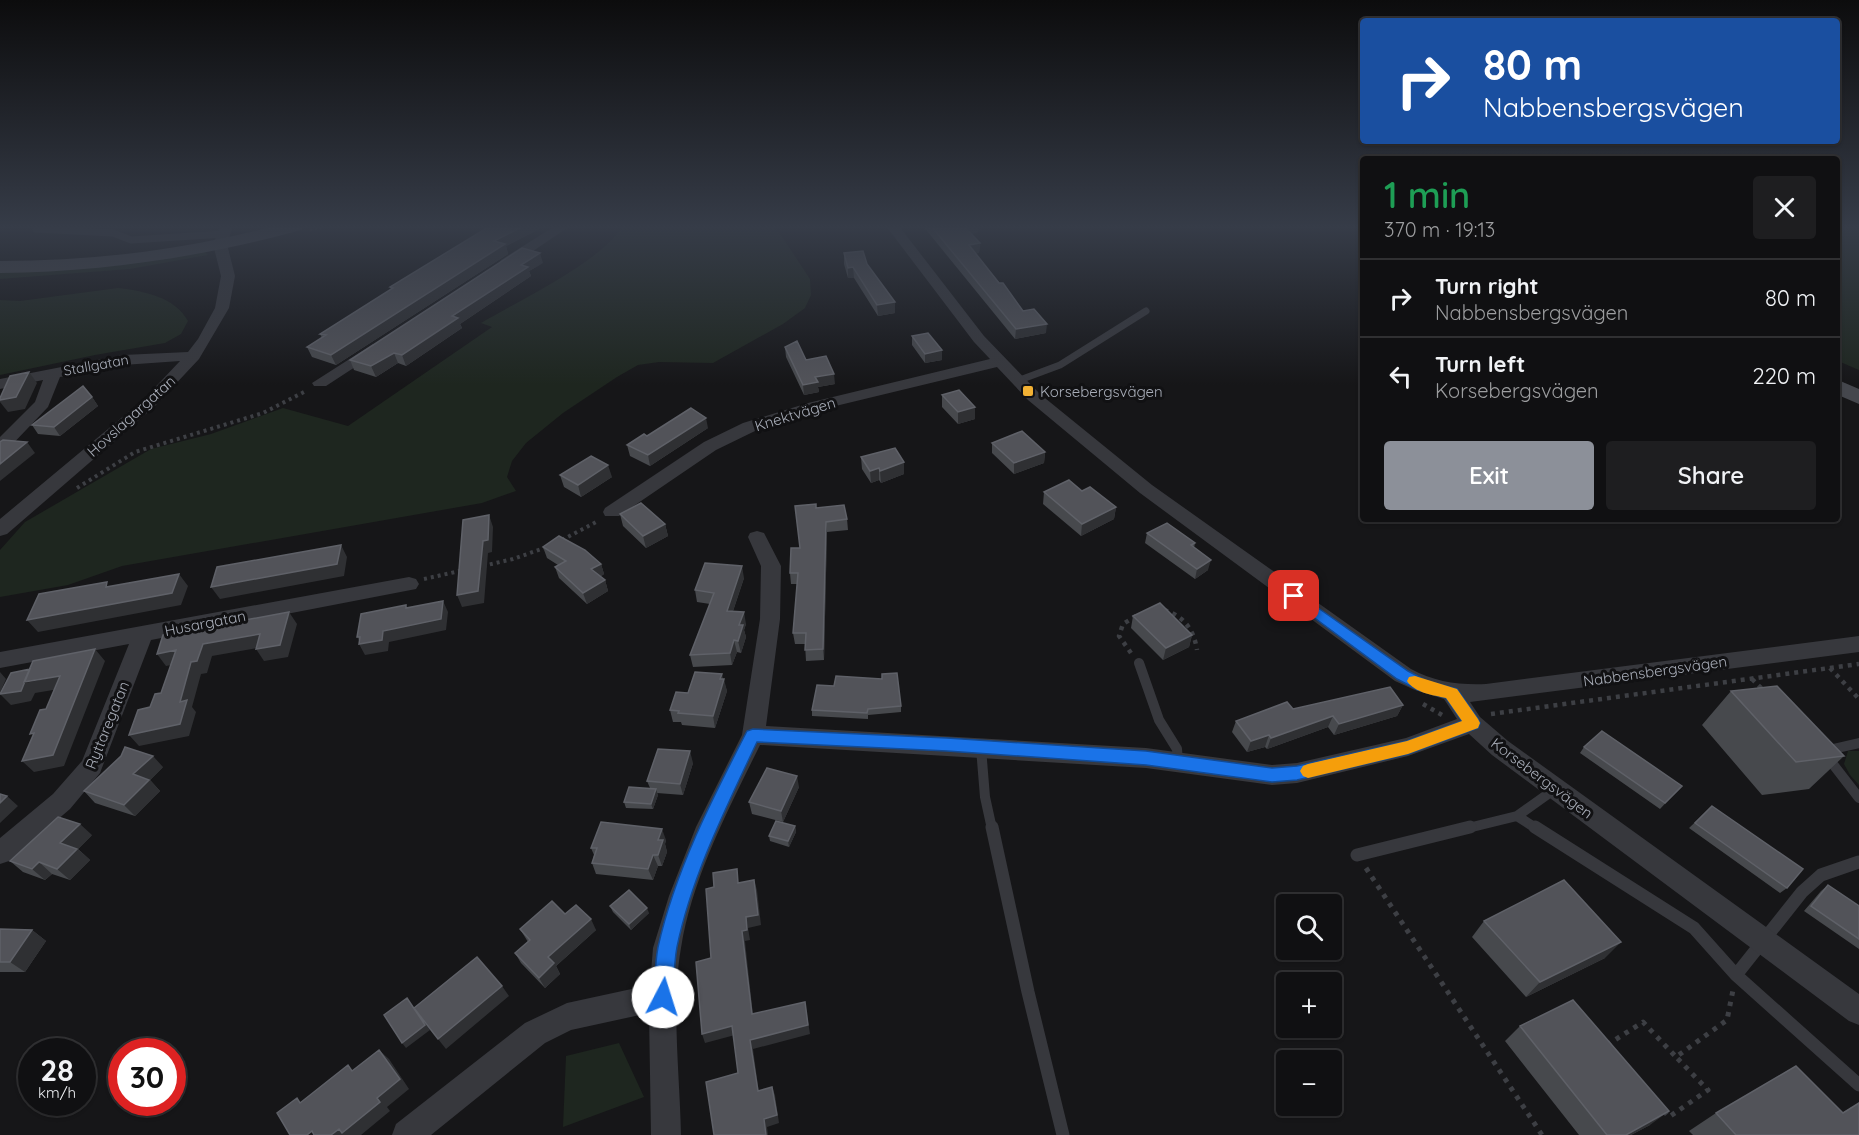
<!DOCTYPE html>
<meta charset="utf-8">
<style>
body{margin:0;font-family:Quicksand,sans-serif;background:#1e1e20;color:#f1f3f6;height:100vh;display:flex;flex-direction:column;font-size:22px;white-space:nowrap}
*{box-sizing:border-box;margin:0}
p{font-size:20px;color:#9c9d9f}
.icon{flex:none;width:33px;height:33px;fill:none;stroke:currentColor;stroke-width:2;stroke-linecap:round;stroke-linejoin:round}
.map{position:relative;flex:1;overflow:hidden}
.side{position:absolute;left:1360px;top:156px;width:480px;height:366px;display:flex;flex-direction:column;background:#101012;border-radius:6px;box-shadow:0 2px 4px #0004,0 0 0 2px #303032}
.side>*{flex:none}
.banner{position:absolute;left:1360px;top:18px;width:480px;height:126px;border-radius:6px;box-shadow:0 2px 4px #0004,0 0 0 2px #303032;background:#1a4fa0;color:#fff;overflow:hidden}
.tools{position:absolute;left:1276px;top:894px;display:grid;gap:12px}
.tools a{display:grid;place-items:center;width:66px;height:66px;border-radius:6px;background:#101012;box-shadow:0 2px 4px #0004,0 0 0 2px #303032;font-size:30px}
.speed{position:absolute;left:18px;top:1038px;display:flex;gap:12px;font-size:30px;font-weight:700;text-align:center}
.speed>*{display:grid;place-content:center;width:78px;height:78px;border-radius:50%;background:#101012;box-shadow:0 2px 4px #0004,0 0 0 2px #303032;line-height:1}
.speed small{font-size:15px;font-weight:400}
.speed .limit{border:9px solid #d22;background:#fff;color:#111}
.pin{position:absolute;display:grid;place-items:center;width:51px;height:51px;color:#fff;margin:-26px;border-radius:12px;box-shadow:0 3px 9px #0006}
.me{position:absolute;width:66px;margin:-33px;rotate:5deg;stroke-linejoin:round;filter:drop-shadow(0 0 4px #0008)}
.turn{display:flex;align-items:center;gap:21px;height:126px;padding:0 24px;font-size:27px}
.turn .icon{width:78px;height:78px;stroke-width:2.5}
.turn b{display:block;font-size:42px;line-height:51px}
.round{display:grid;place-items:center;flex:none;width:63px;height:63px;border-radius:6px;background:#1e1e20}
.head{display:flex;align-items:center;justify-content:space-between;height:102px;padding:0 24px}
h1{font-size:36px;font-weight:600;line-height:45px;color:#1e9e55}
.cta{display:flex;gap:12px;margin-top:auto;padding:12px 24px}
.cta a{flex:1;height:69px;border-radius:6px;background:#8c9099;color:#fff;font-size:24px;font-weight:600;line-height:69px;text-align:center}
.cta a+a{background:#1e1e20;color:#f1f3f6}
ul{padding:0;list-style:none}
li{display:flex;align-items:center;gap:18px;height:78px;padding:0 24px;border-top:2px solid #303032}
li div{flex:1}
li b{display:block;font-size:22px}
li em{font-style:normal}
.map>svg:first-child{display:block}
.green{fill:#1e261f}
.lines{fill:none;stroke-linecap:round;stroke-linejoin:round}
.path-far3{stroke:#3d3f44;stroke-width:3;stroke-dasharray:2 3;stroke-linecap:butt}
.path-far2{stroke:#3d3f44;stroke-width:4;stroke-dasharray:3 4;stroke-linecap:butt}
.path-far1{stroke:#3d3f44;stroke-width:4.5;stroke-dasharray:4 5;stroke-linecap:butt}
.path{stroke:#3d3f44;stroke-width:5;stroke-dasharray:4.5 6;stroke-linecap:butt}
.lane-far2{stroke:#37383d;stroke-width:7}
.lane-far1{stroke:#37383d;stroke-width:10}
.lane{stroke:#37383d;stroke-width:13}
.street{fill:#37383d;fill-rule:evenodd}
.secondary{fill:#45474d;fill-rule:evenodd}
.wall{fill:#47494d}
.shaded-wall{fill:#2f3033}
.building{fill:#525359;stroke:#5f6168;stroke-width:1.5}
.route{fill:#1a73e8;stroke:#114b97;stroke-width:1.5}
.slow{fill:#f59e0b}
.poi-dot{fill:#f2b134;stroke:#111113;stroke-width:2}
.labels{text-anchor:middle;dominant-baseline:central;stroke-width:6;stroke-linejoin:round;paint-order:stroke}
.far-street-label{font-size:14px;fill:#a8adb8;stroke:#111113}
.poi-label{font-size:15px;fill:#a8adb8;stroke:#111113;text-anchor:start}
.street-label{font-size:15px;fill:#a8adb8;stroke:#111113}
</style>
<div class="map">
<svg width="1859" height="1135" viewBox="0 0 1859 1135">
<rect width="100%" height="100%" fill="#161618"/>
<path class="green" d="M622,226H775L810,279L811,295L805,308L783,324L713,363L659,362L638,365L617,377L563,413L526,443L512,461L507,477L516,491L482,503L122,566L68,585L0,597V550L25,522L151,449L211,434L283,408L348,426L492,327L481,323C518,301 603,261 622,226Z
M1838,226H1859V370L1838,361Z
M205,252L208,255L130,269L0,279V271Z
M118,288C144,291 175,297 188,321L181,334L165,343L95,355L0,375V300L20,301Z
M1848,751H1859V785L1850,775L1844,764Z
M619,1043L644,1097L563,1127L566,1056Z"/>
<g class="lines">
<path class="path-far3" d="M1850,226L1859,227
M310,230L324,226"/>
<path class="path-far2" d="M77,488L135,452L263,413L306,391
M562,540L598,521
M483,566L513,559L547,547
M424,579L464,570"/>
<path class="path-far1" d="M1164,610C1184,616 1194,630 1197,650
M1131,653L1119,636L1123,624L1136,616
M1830,668L1859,699
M1752,679L1763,690
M1423,704L1442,715
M1491,714L1859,664"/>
<path class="path" d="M1366,868L1542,1135
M1607,1045L1643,1022L1676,1057L1727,1020L1733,990
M1664,1111L1669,1117L1708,1090L1676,1057"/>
<path class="lane-far2" d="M36,229L113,233L131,240L224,234
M1017,381L1060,365L1146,311"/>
<path class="lane-far1" d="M1139,663L1159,720L1177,749L1178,762
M1859,743L1833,749L1832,763L1859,798
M981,748L985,797L992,829
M1464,829L1517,816
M1537,829L1517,816L1555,789"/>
<path class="lane" d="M992,827L1028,992L1063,1135
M1535,827L1694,928L1736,975L1859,1085
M1357,855L1470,827
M1736,975L1802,892L1821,875L1859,862"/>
<path class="street" d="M221,226H233L227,244L235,276L229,308L199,359L155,406L7,534L0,536V519L144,399L180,361L123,365L60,377L48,407L6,451L0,452V437L35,402L43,380L0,389V379L123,355L188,352L198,339L215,308L221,276L213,244Z
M555,226H570L511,266H501L499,263L501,260Z
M886,226H899L984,336L1040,394L1152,485L1411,669C1435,682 1458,685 1486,684L1859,636V652L1470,702L1480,717L1508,741L1859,994V1025L1849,1021L1492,755L1469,734L1408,756L1297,783L1272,785L1146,768L760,745C729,808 692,878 681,948C671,1004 680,1078 681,1135H651L649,1013L571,1030L545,1043L431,1135H392L396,1124L525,1023L567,1003L650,985L653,948L669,896L696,827L742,735L760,619L761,566L748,537L750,533L757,531L764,533L781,566L780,619L766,726L1146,748L1272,765L1297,763L1406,738L1457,719L1444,699L1415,690L1395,681L1140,493L1028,400L997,367L819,410L755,431L716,450L619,516H605L603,512L605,508L704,442L743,423L808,403L990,359L974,342Z
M373,344L381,349L378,352L326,386H314L312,383Z
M409,577L416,579L419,584L416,589L151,640L100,773L70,809L9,861L0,864V838L53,794L82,761L129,644L0,668V652Z"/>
<path class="secondary" d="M275,226H304L301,230C202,257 103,272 0,273V261C93,261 185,250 275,226Z
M1838,380L1859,389V404L1838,395Z"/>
</g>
<path class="wall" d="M490,226H545L506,246L508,254L336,365L312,357L307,347L322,338L320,334L391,289L390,287Z
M923,226H979L978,232L971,234L980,243L979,253H975L1023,311L1046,333L1015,339Z
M844,253L867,264L895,313L878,316L854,278H848L844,264Z
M543,263L529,271L531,276L460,324L462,328L406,366L398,363L376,377L354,370L350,360Z
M912,336L942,350V360L925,363L912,345Z
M785,347L806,360L835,384L818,387L819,392L804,395L786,357Z
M942,395L975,419L958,424L942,407Z
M92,397L98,406L60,436L38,434L32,425Z
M708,428L650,466L630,456L627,445L647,436Z
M992,443L1045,452L1044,463L1014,474L992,453Z
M861,457L904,462V474L881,483L879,480L871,483L862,469Z
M560,475L612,477L581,497L564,487Z
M1082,491L1116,507L1114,519L1081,536L1043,504L1044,492Z
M816,508L847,519L848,530L827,532L824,660L806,661L805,644H795L793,633L797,584H791L790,573Z
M620,514L665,524L668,536L646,548L623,526Z
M1147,533L1195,543L1194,548L1208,570L1195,579L1145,543Z
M543,547L601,564L604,574L600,577L605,580L608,591L587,604L559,578L555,567L558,565L547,558Z
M744,578L733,611L746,624L744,630L746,637L741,653L737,652L732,665L693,667L690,655L710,604L697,602L695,590Z
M1133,616L1192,635L1189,647L1163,660L1131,628Z
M723,679L727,691L715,728L682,725L681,722H673L670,710L688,693Z
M1731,691L1844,756L1809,789L1762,795L1702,725Z
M1403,705L1397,716L1334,735L1328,727L1267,749L1265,747L1247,752L1232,732L1236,721L1293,709Z
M901,706V712L868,715V719L812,716V710Z
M1584,747L1677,791L1660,809L1580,753Z
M693,763L683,795L657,793L658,795L653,809L626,808L624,802L650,788L647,781Z
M163,767L150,780L160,791L135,816L95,803L84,791Z
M799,787L783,822L752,814L749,802Z
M1712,806L1787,888L1780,893L1689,828Z
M795,826L796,832L789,847L770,841L769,836Z
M92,835L78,849L90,860L70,880L52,874L45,880L23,872L10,861Z
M666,840L665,844L667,852L662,866H658L653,880L596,874L592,863L594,855L591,848Z
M1828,885L1859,906V949L1804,911L1821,891Z
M610,906L649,913L631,930L613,912Z
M565,914L596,930L556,966L560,974L545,988L521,963L515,953L528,942L520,929Z
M1484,921L1605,958L1526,997L1472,937Z
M0,929L32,930L46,941L25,972H0Z
M1520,1026L1650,1125L1631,1135H1579L1505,1041Z
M1859,1103V1135H1693L1689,1131L1716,1113H1842Z"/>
<path class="shaded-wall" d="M524,226H545L506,246L508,254L336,365L331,355L494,241Z
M964,226H979L978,232L964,235Z
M980,243L979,253L968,255L969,245Z
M540,253L543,263L529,271L531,276L460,324L462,328L406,366L402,355L521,265Z
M853,267L854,278H848V268Z
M895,302V313L878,316L877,305Z
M1047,324L1046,333L1015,339L1016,329Z
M942,350V360L925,363V354Z
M394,353L398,363L376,377L371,366Z
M29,372L37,383L25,409L8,412L0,402V400Z
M834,374L835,384L818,387L819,392L804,395L803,385L815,377Z
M92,397L98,406L60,436L54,427Z
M975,407V419L958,424V412Z
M706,418L708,428L650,466L648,455Z
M27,442L35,453L0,481V464Z
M1045,452L1044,463L1014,474V463Z
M904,462V474L881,483L880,471Z
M608,465L612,477L581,497L578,485Z
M879,468V480L871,483L870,471Z
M1116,507L1114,519L1081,536L1082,524Z
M489,515L493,527L492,552L488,553L484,603L462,607L457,595L483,541Z
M826,522L827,532L824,660L823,649Z
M665,524L668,536L646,548L643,536Z
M341,545L347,557L344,576L220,599L211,587Z
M1211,560L1208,570L1195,579L1197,569Z
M601,564L604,574L595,580L591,569Z
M742,566L744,578L729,623L727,611Z
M179,574L188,586L181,605L38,632L27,620Z
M605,580L608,591L587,604L583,593Z
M443,601L448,612L446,630L389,642L388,651L365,655L359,644H361L357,637L383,631Z
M289,612L297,624L288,657L264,661L256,649Z
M744,612L746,624L744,630L746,637L741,653L738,641L739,625Z
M260,634L268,646L212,656L207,673L201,674L192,707L196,712L189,736L139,746L129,735L191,662L203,644Z
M1192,635L1189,647L1163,660L1166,648Z
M734,640L737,652L732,665L730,653Z
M95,649L105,661L64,766L34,772L22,761Z
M176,650L186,662L166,666L157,654Z
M0,672L6,679L0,693Z
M722,674L724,682V679L727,691L715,728L713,716L720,679Z
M60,676L71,687L35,693L31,701L11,705L0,694L25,683Z
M1403,705L1397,716L1334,735L1339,724Z
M1333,716L1328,727L1267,749L1271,738Z
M1269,735L1265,747L1247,752L1251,741Z
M690,751L693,763L683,795L680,784Z
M153,756L163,767L150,780L160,791L135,816L124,805L133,774Z
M797,776L799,787L783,822L781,811Z
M656,789L658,795L653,809L651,804Z
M7,796L18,806L0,823V803Z
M80,824L92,835L78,849L90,860L70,880L57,869L60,843Z
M795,826L796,832L789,847L788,841Z
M662,829L666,840L665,844L667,852L662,866L658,855V840Z
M653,855L658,866L653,880L648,869Z
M39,862L52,874L45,880L32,869Z
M754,880L757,890L761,925L748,928L750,940L745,941L754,1024L752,1014L742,931Z
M647,908L649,913L631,930L629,924Z
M591,919L596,930L556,966L560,974L545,988L539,978L548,957Z
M32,930L46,941L25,972L10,962Z
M1621,942L1605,958L1526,997L1540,982Z
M502,986L509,996L446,1049L438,1039Z
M407,998L430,1030L406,1048L402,1043Z
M805,1002L810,1034L753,1049L760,1100L758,1091L750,1040Z
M732,1026L735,1035L705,1043L702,1034Z
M379,1050L389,1059L409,1089L387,1107L390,1111L361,1135H331L377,1098Z
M772,1087L775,1095L779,1123L767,1127L768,1135H766L764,1119Z
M1669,1111L1650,1125L1631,1135H1626Z"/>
<path class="building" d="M490,226H524L494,241L505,244L331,355L307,347L326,335L320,334L393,288L390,287Z
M931,226H964L980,243L969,245L999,283H1003L1023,311L1034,309L1047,324L1016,329Z
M522,248L540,253L521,265L528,267L452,316L458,318L402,355L394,353L371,366L350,360Z
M863,251L867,264L895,302L877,305L853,267L848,268L844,253Z
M928,333L942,350L925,354L912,336Z
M797,341L806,360L826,356L834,374L815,377L818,382L803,385L785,347Z
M29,372L16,397L0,400V398L10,376Z
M83,386L92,397L54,427L32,425Z
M959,390L975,407L958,412L942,395Z
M691,408L706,418L648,455L627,445L644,434L647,436Z
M1022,431L1045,452L1014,463L992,443Z
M3,440L27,442L0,464V442Z
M895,448L904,462L880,471L879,468L870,471L861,457Z
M591,456L608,465L578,485L560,475Z
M1069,480L1082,491L1090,487L1116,507L1082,524L1044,492Z
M641,503L665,524L643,536L620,514Z
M816,504V508L844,505L847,519L826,522L823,649L805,650L806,633H793L798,573H790L791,548H800L795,506Z
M489,515L488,540L483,541L478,591L457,595L463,520Z
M1167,523L1195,543L1191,545L1211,560L1197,569L1147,533Z
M559,536L585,550L601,564L591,569L605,580L583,593L555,567L566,561L543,547Z
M341,545L337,564L211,587L217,567Z
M705,563L742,566L727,611L744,612L739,625H743L738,641L734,640L730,653L690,655L714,593L695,590Z
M179,574L172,593L27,620L39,594L107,582L106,587Z
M443,601L441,619L383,631L382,640L359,644L360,637H357L361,614L406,605V608Z
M1160,603L1192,635L1166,648L1133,616Z
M289,612L280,645L256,649L260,634L203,644L197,661L191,662L180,702L187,700L180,724L129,735L138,710L150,707L155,694L161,693L176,650L157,654L163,635Z
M95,649L53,755L22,761L34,733L30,734L40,710L46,709L60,676L24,682L33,661Z
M30,669L21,691L0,694L11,673Z
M695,672L722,674L720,679H724L713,716L678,713L679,711L670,710L676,692L688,693Z
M897,673L901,706L868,709L867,713L812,710L817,685L834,686L836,676L882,679V674Z
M1777,686L1844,756L1796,762L1731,691Z
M1390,687L1403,705L1339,724L1333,716L1271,738L1269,735L1251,741L1236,721L1287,702L1293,709Z
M1602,731L1682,786L1665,803L1584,747Z
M125,747L153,756L133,774L149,780L124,805L84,791L121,756Z
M658,749L690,751L680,784L647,781Z
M767,768L797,776L781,811L749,802Z
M629,787L656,789L651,804L624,802Z
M0,794L7,796L0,803Z
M1712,806L1803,869L1787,888L1695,823Z
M58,817L80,824L60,843L77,849L57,869L39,862L32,869L10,861Z
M776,821L795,826L788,841L769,836Z
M601,822L662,829L658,840H663L658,855H653L648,869L592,863L597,848H591Z
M737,869L738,883L754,880L758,915L746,917L747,930L742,931L752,1014L805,1002L808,1025L750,1040L758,1091L772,1087L777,1115L764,1119L766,1135H714L706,1082L738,1073L732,1026L702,1034L696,962L711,958L706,889L714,887L713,873Z
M1564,880L1621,942L1540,982L1484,921Z
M1828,885L1859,906V939L1811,906Z
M629,890L647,908L629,924L610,906Z
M552,901L565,914L576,905L591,919L548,957L554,963L539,978L515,953L530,940L520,929Z
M0,929L32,930L10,962H0Z
M477,957L502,986L438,1039L414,1008Z
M407,998L425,1025L402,1043L384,1015Z
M1573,1000L1669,1111L1626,1135H1607L1520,1026Z
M379,1050L400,1079L377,1098L380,1102L342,1133L339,1129L331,1135H314L312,1131L307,1135H290L277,1113L297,1098L300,1103L348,1065L352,1071Z
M1796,1066L1843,1113L1859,1103V1135H1736L1716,1113Z"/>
<linearGradient id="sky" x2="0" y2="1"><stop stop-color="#0c0c0d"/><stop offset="0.59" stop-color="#363c48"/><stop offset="1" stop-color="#363c48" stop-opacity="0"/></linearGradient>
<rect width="1859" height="385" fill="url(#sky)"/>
<path class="route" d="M1294,591L1408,671L1427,681L1457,689L1478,719L1480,723L1478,728L1408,754L1297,780L1272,782L1146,765L947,751L757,742C726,808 692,875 677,947C674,963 674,981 673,997L670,1004L663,1007L656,1004L653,997C655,981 655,963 658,947C675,871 712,799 747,731L753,729L947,738L1146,751L1272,768L1297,766L1407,741L1462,721L1446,698L1418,690L1397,679L1289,599L1287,596L1289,592Z"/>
<path class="slow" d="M1415,676L1457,689L1478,719L1480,723L1478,728L1408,754L1308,778L1303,776L1300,771L1303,766L1308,764L1407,741L1462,721L1446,698C1433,695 1415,693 1407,681L1409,677Z"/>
<rect class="poi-dot" x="1022" y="385" width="12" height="12" rx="3"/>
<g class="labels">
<g class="far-street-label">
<text transform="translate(96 365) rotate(-10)">Stallgatan</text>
</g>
<g class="poi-label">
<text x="1040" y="391">Korsebergsvägen</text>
</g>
<g class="street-label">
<text transform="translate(795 414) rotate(-17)">Knektvägen</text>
<text transform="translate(131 416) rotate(-42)">Hovslagargatan</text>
<text transform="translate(205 623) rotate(-11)">Husargatan</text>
<text transform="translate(1655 671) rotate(-8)">Nabbensbergsvägen</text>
<text transform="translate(107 725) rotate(-68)">Ryttaregatan</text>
<text transform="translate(1542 778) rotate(37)">Korsebergsvägen</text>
</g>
</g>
</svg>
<div class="tools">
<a><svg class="icon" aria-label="search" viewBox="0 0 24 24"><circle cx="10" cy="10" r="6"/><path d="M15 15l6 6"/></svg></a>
<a>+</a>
<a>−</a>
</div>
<div class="speed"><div>28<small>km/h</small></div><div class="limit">30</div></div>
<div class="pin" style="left:1294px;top:596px;background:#d93025"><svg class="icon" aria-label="arrive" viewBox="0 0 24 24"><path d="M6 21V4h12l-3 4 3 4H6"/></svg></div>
<svg class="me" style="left:663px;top:997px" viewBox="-20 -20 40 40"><circle r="19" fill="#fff"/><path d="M0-13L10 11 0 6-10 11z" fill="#1a73e8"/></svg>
<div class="banner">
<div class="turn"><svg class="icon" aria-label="right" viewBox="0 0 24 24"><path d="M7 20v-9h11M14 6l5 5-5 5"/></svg><div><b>80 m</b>Nabbensbergsvägen</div></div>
</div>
<section class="side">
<div class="head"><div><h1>1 min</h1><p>370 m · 19:13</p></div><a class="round"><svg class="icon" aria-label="close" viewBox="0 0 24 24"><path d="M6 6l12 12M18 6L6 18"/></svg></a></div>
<ul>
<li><svg class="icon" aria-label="right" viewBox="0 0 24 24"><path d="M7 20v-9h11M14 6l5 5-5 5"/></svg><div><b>Turn right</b><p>Nabbensbergsvägen</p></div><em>80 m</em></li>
<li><svg class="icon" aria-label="left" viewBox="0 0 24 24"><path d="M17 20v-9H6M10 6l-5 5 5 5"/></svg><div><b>Turn left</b><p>Korsebergsvägen</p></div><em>220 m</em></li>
</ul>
<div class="cta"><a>Exit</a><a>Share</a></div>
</section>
</div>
